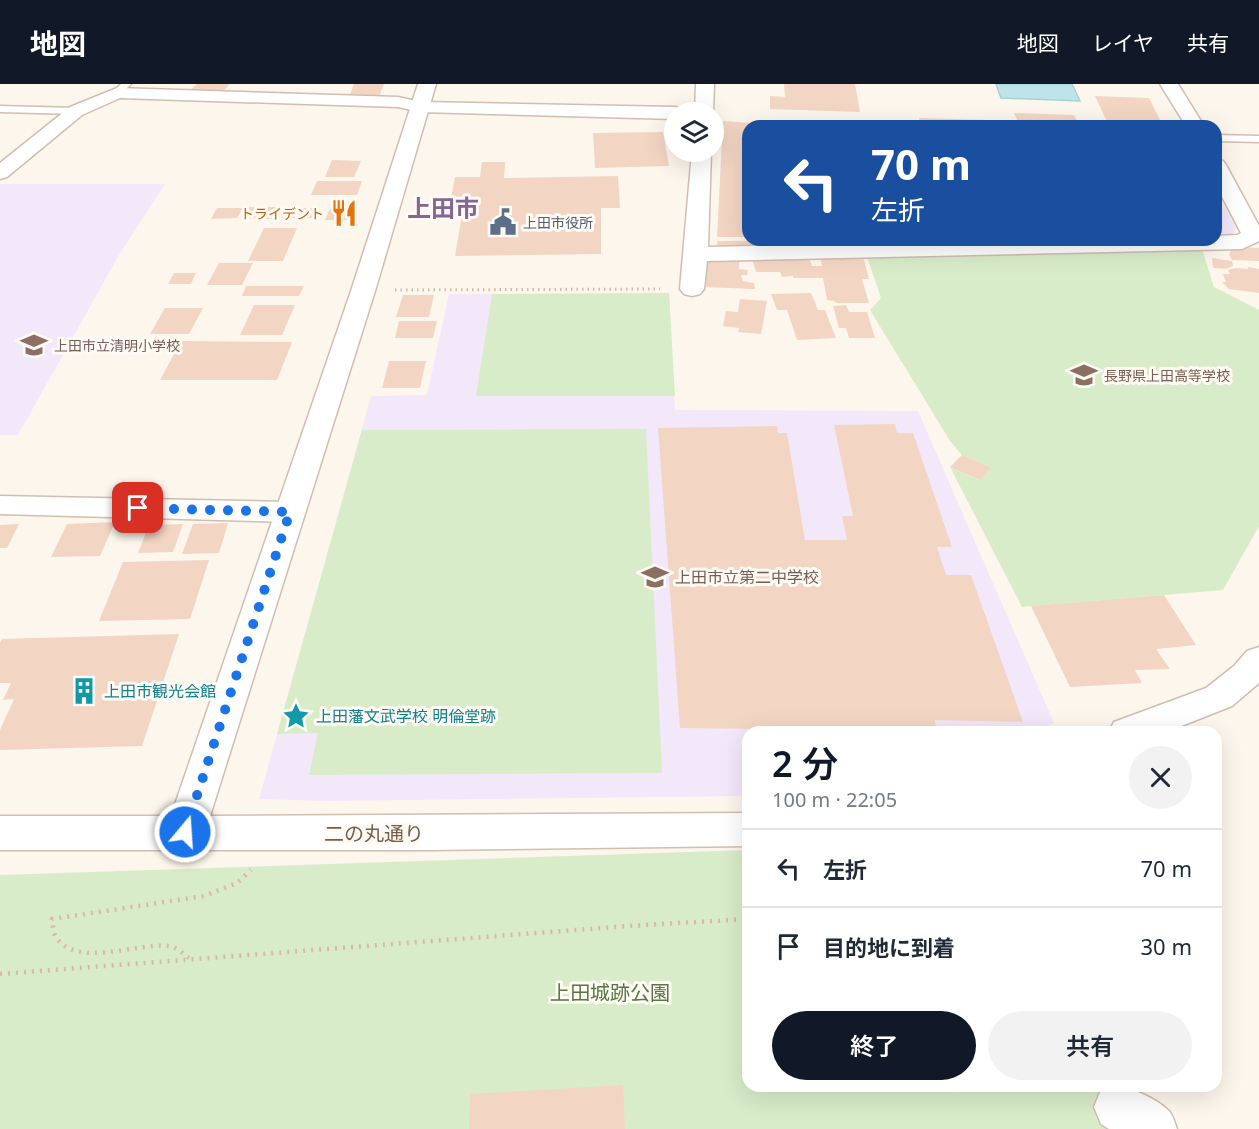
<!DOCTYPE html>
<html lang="ja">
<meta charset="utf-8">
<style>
body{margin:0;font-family:"Noto Sans","Noto Sans JP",sans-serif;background:#f2f2f3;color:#1f2937;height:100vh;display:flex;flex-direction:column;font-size:22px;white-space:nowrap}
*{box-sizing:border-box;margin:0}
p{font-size:20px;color:#747a83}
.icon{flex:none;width:33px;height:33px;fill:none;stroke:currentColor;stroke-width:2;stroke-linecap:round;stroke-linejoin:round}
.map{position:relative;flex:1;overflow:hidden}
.details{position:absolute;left:742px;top:642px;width:480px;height:366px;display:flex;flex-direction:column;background:#fff;border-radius:18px;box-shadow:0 6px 24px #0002}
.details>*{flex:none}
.banner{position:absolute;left:742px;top:36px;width:480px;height:126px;border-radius:18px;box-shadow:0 6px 24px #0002;background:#1a4fa0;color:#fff;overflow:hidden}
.buttons{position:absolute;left:664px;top:18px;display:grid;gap:12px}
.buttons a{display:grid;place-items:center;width:60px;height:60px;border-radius:50%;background:#fff;box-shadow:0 6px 24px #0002;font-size:30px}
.pin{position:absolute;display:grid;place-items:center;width:51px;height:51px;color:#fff;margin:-26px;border-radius:12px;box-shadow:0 3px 9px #0006}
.me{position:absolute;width:66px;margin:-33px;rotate:18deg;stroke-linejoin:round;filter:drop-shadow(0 0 4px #0008)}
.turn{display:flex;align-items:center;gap:21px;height:126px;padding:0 30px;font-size:27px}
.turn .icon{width:78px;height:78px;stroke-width:2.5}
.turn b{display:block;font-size:42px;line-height:51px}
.round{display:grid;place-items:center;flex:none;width:63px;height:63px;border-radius:32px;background:#f2f2f3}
.summary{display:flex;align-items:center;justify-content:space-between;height:102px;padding:0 30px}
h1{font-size:36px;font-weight:600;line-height:45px;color:#111827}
.button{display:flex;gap:12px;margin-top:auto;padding:12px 30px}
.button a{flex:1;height:69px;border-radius:36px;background:#111827;color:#fff;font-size:24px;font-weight:600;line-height:69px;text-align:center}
.button a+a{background:#f2f2f3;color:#1f2937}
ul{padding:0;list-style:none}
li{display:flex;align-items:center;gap:18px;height:78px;padding:0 30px;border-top:2px solid #e0e1e3}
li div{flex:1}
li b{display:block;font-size:22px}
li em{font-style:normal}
header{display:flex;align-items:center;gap:36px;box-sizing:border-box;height:84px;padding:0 30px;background:#111827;color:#fff}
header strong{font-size:28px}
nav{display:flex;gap:33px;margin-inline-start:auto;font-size:21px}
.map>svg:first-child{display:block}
.education{fill:#f3e8fa}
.green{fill:#d8ecc9}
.water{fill:#bfe3e8;stroke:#a5d3da;stroke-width:1.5}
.building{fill:#f3d5c3}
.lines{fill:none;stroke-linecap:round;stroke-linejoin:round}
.service-casing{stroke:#d1beb0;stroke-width:3}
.minor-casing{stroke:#d1beb0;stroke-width:3}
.tertiary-casing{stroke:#d1beb0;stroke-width:3}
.path-far1{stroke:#d9b8a5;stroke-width:3;stroke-dasharray:1.5 4;stroke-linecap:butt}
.path{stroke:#d9b8a5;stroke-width:4.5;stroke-dasharray:2 6;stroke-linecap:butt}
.service{fill:#fff;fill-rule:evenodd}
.minor{fill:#fff;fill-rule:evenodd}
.tertiary{fill:#fff;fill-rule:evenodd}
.route{stroke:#1a73e8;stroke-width:10;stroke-dasharray:0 18}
.labels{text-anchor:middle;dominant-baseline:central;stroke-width:6;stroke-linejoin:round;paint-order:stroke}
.far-food-label{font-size:14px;fill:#c56008;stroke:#fffaf3;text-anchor:end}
.far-service-label{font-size:14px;fill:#4e5e75;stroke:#fffaf3;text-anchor:start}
.far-education-label{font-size:14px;fill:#785e54;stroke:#fffaf3;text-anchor:start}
.education-label{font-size:16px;fill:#785e54;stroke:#fffaf3;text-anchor:start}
.culture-label{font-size:16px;fill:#0d838f;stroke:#fffaf3;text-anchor:start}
.near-street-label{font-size:20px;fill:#7a5c4d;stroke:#fffaf3}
.near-park-label{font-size:20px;fill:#537a41;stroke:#fffaf3}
.far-town-label{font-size:24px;font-weight:bold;fill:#846695;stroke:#fffaf3}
</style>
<header>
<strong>地図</strong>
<nav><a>地図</a><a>レイヤ</a><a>共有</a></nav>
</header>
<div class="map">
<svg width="1259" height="1045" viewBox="0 0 1259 1045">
<rect width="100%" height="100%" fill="#fdf6ec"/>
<path class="education" d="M0,100H165L119,171L18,351H0Z
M1216,107L1236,144L1233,150L1222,152L1217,153Z
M669,209L675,326L918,327L1054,639L1030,648H748V712L327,717L259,715L371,312L427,311L449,210Z"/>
<path class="green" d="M1200,159L1214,203L1259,226V442L1223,506L1022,523L950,383L979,396L991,383L962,371L950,357L870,226L881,214L865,167Z
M669,209L675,312H476L492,210Z
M646,345L662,689L309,691L318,649L277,650L362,346Z
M748,766V1002H1134L1136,1045H0V791Z"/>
<path class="water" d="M996,0H1072L1080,17L1001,14Z"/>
<path class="building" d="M197,0H230L220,10L188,8Z
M354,0H384L379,13H349Z
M784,0H855L860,28L770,25V12L785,13Z
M1095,12L1149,14L1163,42H1109Z
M1014,29L1074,31L1080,42H1020Z
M919,34L988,36L990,42H877L876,36L920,38Z
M809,36L843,37L844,42H809Z
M723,37L752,39V42H748V153H717Z
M663,48L669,82L595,84L593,49Z
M332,76L361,77L354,93H325Z
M482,78H505L504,94L618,92L620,124H601V170L455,172L463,125H449L455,93H480Z
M317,97H362L357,111H311Z
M248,123H281L275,135L242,134Z
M286,123H300L295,134H281Z
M217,124H243L237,134L211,135Z
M303,124H318L314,134H298Z
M330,124H352L347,136H325Z
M264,144H297L283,177H248Z
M893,156L894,159L718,163L717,157Z
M1236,163L1259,164V177L1232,176L1229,171L1232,164Z
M820,172H863L869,195H862L869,219H837L834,217L827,216L823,194H793V192L782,193L780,188H756L752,175L809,174L812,182H822Z
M1212,174L1232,177L1233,182L1226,185L1213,184Z
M734,175L735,178H739V185L748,186L747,191H741L743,197L754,199L755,205L703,203L704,176Z
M219,179H253L242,201H207Z
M1248,183L1259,185V209L1229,205L1222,198H1226L1223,190H1230L1228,186L1236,184L1248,185Z
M174,189H196L191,200H168Z
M246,202H304L299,212H242Z
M811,209L818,226H825L836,254L797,256L787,226H777L771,210Z
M403,211H434L429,233H396Z
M740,215L767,217L761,250L738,248L739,244L723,242L726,227L738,228Z
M254,221H295L282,251H240Z
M846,221L849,228H867L875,254H849L846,244H839L833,222Z
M165,224H203L189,250H150Z
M399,237H437L433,254H395Z
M181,257L292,258L277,296H160Z
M389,277H426L420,304H382Z
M895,340L897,349H913L952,463H937L946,491H971L1023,638L935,636L936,647L680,644L658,344L777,342L778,349H787L805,456H847L842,432H853L834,341Z
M962,371L991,383L980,396L950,383Z
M115,438L100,472L51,473L67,440Z
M228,439L219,469L182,470L193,440Z
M19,440L7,464H0V441Z
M183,440L173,468L138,469L149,441Z
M209,476L190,535L99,537L123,478Z
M1164,511L1196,561L1156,565L1170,585L1135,586L1142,599L1070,603L1031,522Z
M179,550L142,662L0,666V646L14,615L3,616L11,599H0V559L2,555Z
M623,1001L625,1045H469L470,1010Z"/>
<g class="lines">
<defs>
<path id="service" d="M121,0H131L120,11H114L112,9Z
M0,22L76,24L81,27L76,30L0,28Z
M1216,51L1259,52V58L1216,57Z"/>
<path id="minor" d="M696,0H714L713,28H695Z
M1160,0H1178L1204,42H1186Z
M117,4L398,13L420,18L675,23L682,25L684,28H675V35L420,28L398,23L120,14L82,31L7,93L0,95V79L70,23Z
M692,68H711L708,163L1027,156H1216V152L1237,151L1241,149L1216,101V75L1223,77L1226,81L1259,142V157L1242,165L707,177L704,205L700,210L692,212L684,210L680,205Z
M0,412L290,418L301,421L305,428L301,435L290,438L0,430Z
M1111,1002C1129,1002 1156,1014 1169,1027C1173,1031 1175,1040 1177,1045H1109L1101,1040L1094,1023L1101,1006Z"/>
<path id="tertiary" d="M418,0H436L375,207L210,732L748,729V762L431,766H0V732H171L351,207Z
M1259,563V599L1232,622L1166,648H1109L1114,638L1206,604L1234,582L1247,567Z"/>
</defs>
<use href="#service" class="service-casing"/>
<use href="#minor" class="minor-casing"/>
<use href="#tertiary" class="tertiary-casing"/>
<path class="path-far1" d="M395,206L660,205"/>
<path class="path" d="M189,874C183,870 177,863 169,862C139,858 76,885 56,853C53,849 53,841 52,835L204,812L237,799L251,786
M0,890L628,842L748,835"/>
<use href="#service" class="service"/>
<use href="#minor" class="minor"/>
<use href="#tertiary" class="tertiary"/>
</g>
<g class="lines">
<path class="route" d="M138,424L290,428L185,748"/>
</g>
<defs>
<symbol id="restaurant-bare" viewBox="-9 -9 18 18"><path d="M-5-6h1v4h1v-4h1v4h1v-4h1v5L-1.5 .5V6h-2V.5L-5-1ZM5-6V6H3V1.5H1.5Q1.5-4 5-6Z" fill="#e8710a" stroke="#fffaf3" stroke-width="2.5" paint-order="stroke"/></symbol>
<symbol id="civic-bare" viewBox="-9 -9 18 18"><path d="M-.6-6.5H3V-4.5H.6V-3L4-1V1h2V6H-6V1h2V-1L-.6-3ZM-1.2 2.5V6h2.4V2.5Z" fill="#5c6f8a" stroke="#fffaf3" stroke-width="2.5" paint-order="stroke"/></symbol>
<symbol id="school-bare" viewBox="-9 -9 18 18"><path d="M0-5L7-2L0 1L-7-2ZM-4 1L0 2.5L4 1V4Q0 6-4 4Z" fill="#8d6e63" stroke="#fffaf3" stroke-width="2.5" paint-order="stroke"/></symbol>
<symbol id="building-bare" viewBox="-9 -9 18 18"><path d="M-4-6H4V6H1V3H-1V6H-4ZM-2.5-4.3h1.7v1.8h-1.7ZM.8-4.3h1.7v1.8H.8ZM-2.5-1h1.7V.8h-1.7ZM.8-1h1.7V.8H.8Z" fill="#0f9aa8" stroke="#fffaf3" stroke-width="2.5" paint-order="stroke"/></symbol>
<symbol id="sight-bare" viewBox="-9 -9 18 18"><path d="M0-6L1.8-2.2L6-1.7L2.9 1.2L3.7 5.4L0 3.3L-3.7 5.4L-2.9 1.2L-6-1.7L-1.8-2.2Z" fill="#0f9aa8" stroke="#fffaf3" stroke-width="2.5" paint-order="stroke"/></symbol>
</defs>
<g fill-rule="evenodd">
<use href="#restaurant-bare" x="325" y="110" width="38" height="38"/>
<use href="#civic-bare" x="484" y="119" width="38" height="38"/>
<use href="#school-bare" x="15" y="242" width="38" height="38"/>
<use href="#school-bare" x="1065" y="272" width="38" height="38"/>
<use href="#school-bare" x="636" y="474" width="38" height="38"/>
<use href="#building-bare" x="65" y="588" width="38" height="38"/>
<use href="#sight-bare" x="277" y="613" width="38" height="38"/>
</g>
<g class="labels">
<g class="far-food-label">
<text x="324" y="129">トライデント</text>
</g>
<g class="far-service-label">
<text x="523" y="138">上田市役所</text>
</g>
<g class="far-education-label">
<text x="54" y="261">上田市立清明小学校</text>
<text x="1104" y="291">長野県上田高等学校</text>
</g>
<g class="education-label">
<text x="675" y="493">上田市立第二中学校</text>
</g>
<g class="culture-label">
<text x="104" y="607">上田市観光会館</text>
<text x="316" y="632">上田藩文武学校 明倫堂跡</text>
</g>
<g class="near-street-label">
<text x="374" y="749">二の丸通り</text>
</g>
<g class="near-park-label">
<text x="610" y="908">上田城跡公園</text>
</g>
<g class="far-town-label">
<text x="443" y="123">上田市</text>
</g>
</g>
</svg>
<div class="buttons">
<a><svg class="icon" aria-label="layers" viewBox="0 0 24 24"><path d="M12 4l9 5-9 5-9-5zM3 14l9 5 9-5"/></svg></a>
</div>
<div class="pin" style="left:138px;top:424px;background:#d93025"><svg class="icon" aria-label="arrive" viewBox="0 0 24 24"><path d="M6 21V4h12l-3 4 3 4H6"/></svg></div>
<svg class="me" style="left:185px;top:748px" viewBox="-20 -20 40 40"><circle r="17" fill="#1a73e8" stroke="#fff" stroke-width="3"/><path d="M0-11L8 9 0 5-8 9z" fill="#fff"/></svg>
<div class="banner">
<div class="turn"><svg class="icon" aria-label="left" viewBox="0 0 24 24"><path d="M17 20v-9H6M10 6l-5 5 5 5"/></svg><div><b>70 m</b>左折</div></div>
</div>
<section class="details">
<div class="summary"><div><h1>2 分</h1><p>100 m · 22:05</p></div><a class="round"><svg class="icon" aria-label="close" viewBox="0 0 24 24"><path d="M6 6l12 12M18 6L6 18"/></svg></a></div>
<ul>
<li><svg class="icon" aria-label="left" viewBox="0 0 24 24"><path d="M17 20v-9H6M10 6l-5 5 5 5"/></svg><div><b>左折</b></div><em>70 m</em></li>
<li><svg class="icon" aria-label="arrive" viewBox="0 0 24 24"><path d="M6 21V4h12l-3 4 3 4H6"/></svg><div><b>目的地に到着</b></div><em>30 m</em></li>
</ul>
<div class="button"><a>終了</a><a>共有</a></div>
</section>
</div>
